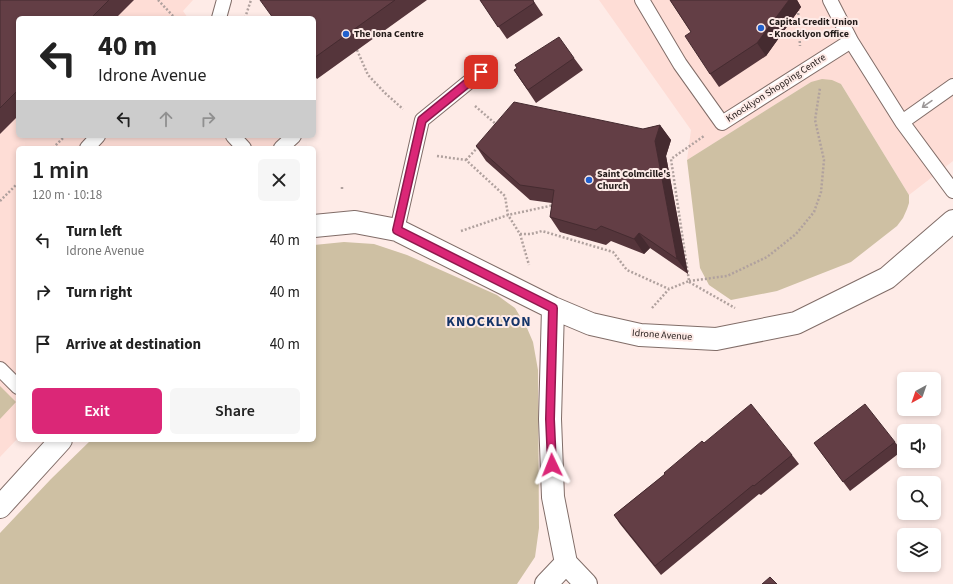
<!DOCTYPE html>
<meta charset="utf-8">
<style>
body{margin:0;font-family:"Source Sans 3",sans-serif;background:#f6f6f6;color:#222;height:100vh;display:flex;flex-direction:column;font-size:15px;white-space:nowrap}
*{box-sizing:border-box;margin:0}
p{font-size:13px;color:#767676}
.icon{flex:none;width:22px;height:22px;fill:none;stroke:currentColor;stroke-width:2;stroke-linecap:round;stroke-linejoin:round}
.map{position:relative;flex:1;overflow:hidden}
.side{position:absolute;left:16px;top:146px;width:300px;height:296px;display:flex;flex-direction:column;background:#fff;border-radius:6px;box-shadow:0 2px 6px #0003}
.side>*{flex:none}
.hud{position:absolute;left:16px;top:16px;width:300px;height:122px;border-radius:6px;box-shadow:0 2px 6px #0003;background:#fff;color:#222;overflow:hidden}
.needle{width:26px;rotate:220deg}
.tools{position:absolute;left:897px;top:372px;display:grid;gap:8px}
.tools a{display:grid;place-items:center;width:44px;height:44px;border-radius:6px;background:#fff;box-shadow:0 2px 6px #0003;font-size:20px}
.pin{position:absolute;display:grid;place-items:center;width:34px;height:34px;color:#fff;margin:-17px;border-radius:8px;box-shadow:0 2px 6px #0006}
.me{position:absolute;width:44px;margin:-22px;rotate:358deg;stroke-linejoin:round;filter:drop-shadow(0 0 3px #0008)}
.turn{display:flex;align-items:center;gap:14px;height:84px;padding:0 16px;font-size:18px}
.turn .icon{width:52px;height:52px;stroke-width:2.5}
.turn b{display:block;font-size:28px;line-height:34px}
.lanes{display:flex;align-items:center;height:38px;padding:0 16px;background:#0003;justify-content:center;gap:20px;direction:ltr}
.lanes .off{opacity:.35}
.round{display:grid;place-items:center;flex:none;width:42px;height:42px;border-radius:6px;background:#f6f6f6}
.overview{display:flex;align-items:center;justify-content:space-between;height:68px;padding:0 16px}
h1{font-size:24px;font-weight:600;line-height:30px}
.button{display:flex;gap:8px;margin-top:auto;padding:8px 16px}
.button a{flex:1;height:46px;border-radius:6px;background:#db2777;color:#fff;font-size:16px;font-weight:600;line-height:46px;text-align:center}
.button a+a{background:#f6f6f6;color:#222}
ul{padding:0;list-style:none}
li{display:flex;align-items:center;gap:12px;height:52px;padding:0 16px}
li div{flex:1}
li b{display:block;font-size:15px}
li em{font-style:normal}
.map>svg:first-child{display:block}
.built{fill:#feddd6}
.green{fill:#cec0a3}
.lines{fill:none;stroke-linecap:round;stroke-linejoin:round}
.lane-casing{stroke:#816d68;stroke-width:16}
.street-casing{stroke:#816d68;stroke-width:24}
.path{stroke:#b0a19e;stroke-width:2.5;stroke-dasharray:2 2;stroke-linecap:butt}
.lane{stroke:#fff;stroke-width:14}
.street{stroke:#fff;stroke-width:22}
.wall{fill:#55353b}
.shaded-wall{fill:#452b30}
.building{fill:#633e45;stroke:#452b30}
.oneway{stroke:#9c9898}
.route-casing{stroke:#8e194d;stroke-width:10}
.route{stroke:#db2777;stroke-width:7}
.poi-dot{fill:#2160cd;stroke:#feebe7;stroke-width:1.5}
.labels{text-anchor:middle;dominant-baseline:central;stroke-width:4;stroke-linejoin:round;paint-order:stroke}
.poi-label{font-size:10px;font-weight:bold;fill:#231b19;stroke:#feebe7;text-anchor:start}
.street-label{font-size:10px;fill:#231b19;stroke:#feebe7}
.district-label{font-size:14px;font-weight:bold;letter-spacing:1px;fill:#153469;stroke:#feebe7}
</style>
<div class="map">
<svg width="953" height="584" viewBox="0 0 953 584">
<rect width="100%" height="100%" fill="#feebe7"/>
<path class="built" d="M0,0H193L183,11L188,18H18V136H277L286,148H18V438L0,457Z
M599,0H953V161L909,195L841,84L811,82L687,160L691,130Z"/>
<path class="green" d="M822,79L832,80L841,84L909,195V203L907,209L903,218L897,226L851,262L777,291L731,300L709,285L700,268L687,160L811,82Z
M344,242L374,244L407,255L497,295L515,308L527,328L533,342L538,370L539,528L535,557L517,584H0V533L51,479L91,440H314V245Z
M0,386L16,402L0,419Z"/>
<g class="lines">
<defs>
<path id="lane" d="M642,0L680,64L722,123L851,41L902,122L953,191
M830,0L851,41
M219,18L224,0
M902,122L953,86
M233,136L244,148
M87,148L98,136
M281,148L294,136
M397,230L422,120L481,72
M0,369L18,387"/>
<path id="street" d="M314,226L355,222L397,230L553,308L591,324L640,335L716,339L796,323L887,278L953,221
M553,308L550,419L553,497L566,563L586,584
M0,507L61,440
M546,584L566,563"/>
</defs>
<use href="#lane" class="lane-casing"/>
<use href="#street" class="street-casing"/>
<path class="path" d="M158,0L175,18
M798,9L800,46
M245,18L251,0
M357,50L368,75L385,93L403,109
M475,106L497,125
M53,148L65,136
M437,156L466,160L505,196L508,215L520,234H531L542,231L613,252L627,270L669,289
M466,160L479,146
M342,189V186
M0,201L18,183
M461,231L508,215L554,205
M520,234L529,265
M689,281L727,276L767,257L796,234L814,212L821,192L824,160L815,120L820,88
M689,282L735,308
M652,308L669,289L689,281L671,159L704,136"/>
<use href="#lane" class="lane"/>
<use href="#street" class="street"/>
</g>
<path class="wall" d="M0,0H134L116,18H18V116L0,134Z
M260,0H427L317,79L314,75V18Z
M480,0H533L543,15L507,39Z
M670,0H797L801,7L766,56L719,87L710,74L691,32Z
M574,58L583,70L536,103L514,70Z
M660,125L671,140L666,156L688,274L650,248L644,254L611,241L606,245L560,232L550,217L552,203L530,200L486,161L476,146L643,129Z
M895,442L902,451L850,491L814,443Z
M704,443L792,455L799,464L761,495L759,494L661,575L620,524L614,515Z"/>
<path class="shaded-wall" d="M789,0H797L801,7L766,56L757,43Z
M660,125L671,140L666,156L688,274L677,259L655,141Z
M639,233L650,248L644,254L634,239Z"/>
<path class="building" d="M0,0H109L91,18H18V90L0,108Z
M260,0H395L314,58V18H273Z
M480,0H533L534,3L498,27Z
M670,0H789L757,43L710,74L685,36L691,32Z
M559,37L574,58L528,90L514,70L517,68L515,65Z
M514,102L643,129L660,125L655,141L677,259L639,233L634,239L601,226L596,230L550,217L554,190L520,185L476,146Z
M751,404L792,455L754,486L753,485L655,566L614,515L665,474L664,473L702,441L704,443Z
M865,404L895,442L843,482L814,443Z
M770,577L777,584H762Z"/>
<defs><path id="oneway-shaft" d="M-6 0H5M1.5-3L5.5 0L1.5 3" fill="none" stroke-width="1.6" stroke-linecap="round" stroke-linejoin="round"/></defs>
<use class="oneway" href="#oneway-shaft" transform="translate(927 104) rotate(145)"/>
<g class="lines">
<defs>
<path id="route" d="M481,72L422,120L397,230L553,308L550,419L552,465"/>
</defs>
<use href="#route" class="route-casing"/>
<use href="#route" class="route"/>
</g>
<g class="poi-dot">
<circle cx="761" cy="28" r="4"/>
<circle cx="346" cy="34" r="4"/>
<circle cx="589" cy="180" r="4"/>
</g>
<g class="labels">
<g class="poi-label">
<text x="769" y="22">Capital Credit Union<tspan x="769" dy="12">- Knocklyon Office</tspan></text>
<text x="354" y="34">The Iona Centre</text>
<text x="597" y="174">Saint Colmcille's<tspan x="597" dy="12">Church</tspan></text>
</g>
<g class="street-label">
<text transform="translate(776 88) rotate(-33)">Knocklyon Shopping Centre</text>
<text transform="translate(662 335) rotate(4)">Idrone Avenue</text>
</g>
<g class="district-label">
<text x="489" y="322">KNOCKLYON</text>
</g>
</g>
</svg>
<div class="tools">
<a><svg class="needle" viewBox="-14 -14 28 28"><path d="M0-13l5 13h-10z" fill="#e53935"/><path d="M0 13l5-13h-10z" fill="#767676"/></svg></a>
<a><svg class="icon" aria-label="sound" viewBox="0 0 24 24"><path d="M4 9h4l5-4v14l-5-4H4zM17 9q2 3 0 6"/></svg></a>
<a><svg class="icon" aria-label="search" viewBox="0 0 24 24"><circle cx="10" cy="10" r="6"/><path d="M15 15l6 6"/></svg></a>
<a><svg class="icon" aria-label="layers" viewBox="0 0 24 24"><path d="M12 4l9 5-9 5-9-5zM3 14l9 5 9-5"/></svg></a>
</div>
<div class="pin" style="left:481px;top:72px;background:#d93025"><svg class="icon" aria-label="arrive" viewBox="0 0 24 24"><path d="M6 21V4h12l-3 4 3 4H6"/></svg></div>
<svg class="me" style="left:552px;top:465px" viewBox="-20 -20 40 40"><path d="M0-17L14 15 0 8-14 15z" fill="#db2777" stroke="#fff" stroke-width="4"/></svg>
<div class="hud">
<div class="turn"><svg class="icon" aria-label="left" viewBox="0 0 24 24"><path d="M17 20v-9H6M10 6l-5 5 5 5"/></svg><div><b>40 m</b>Idrone Avenue</div></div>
<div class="lanes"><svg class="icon" aria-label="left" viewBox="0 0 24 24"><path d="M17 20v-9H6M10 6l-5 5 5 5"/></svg><svg class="icon off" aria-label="ahead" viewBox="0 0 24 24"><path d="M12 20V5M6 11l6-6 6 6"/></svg><svg class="icon off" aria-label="right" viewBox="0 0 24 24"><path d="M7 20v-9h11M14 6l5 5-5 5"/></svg></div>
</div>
<section class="side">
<div class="overview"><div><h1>1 min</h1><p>120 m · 10:18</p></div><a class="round"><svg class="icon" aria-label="close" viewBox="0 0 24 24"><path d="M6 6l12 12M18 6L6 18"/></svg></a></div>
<ul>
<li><svg class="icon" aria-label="left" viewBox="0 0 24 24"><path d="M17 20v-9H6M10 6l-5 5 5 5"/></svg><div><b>Turn left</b><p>Idrone Avenue</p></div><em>40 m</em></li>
<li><svg class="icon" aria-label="right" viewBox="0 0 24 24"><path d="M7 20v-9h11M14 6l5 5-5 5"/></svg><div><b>Turn right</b></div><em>40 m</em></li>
<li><svg class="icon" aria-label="arrive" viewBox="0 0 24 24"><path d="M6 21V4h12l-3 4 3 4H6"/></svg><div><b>Arrive at destination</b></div><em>40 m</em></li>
</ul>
<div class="button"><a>Exit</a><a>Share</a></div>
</section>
</div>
